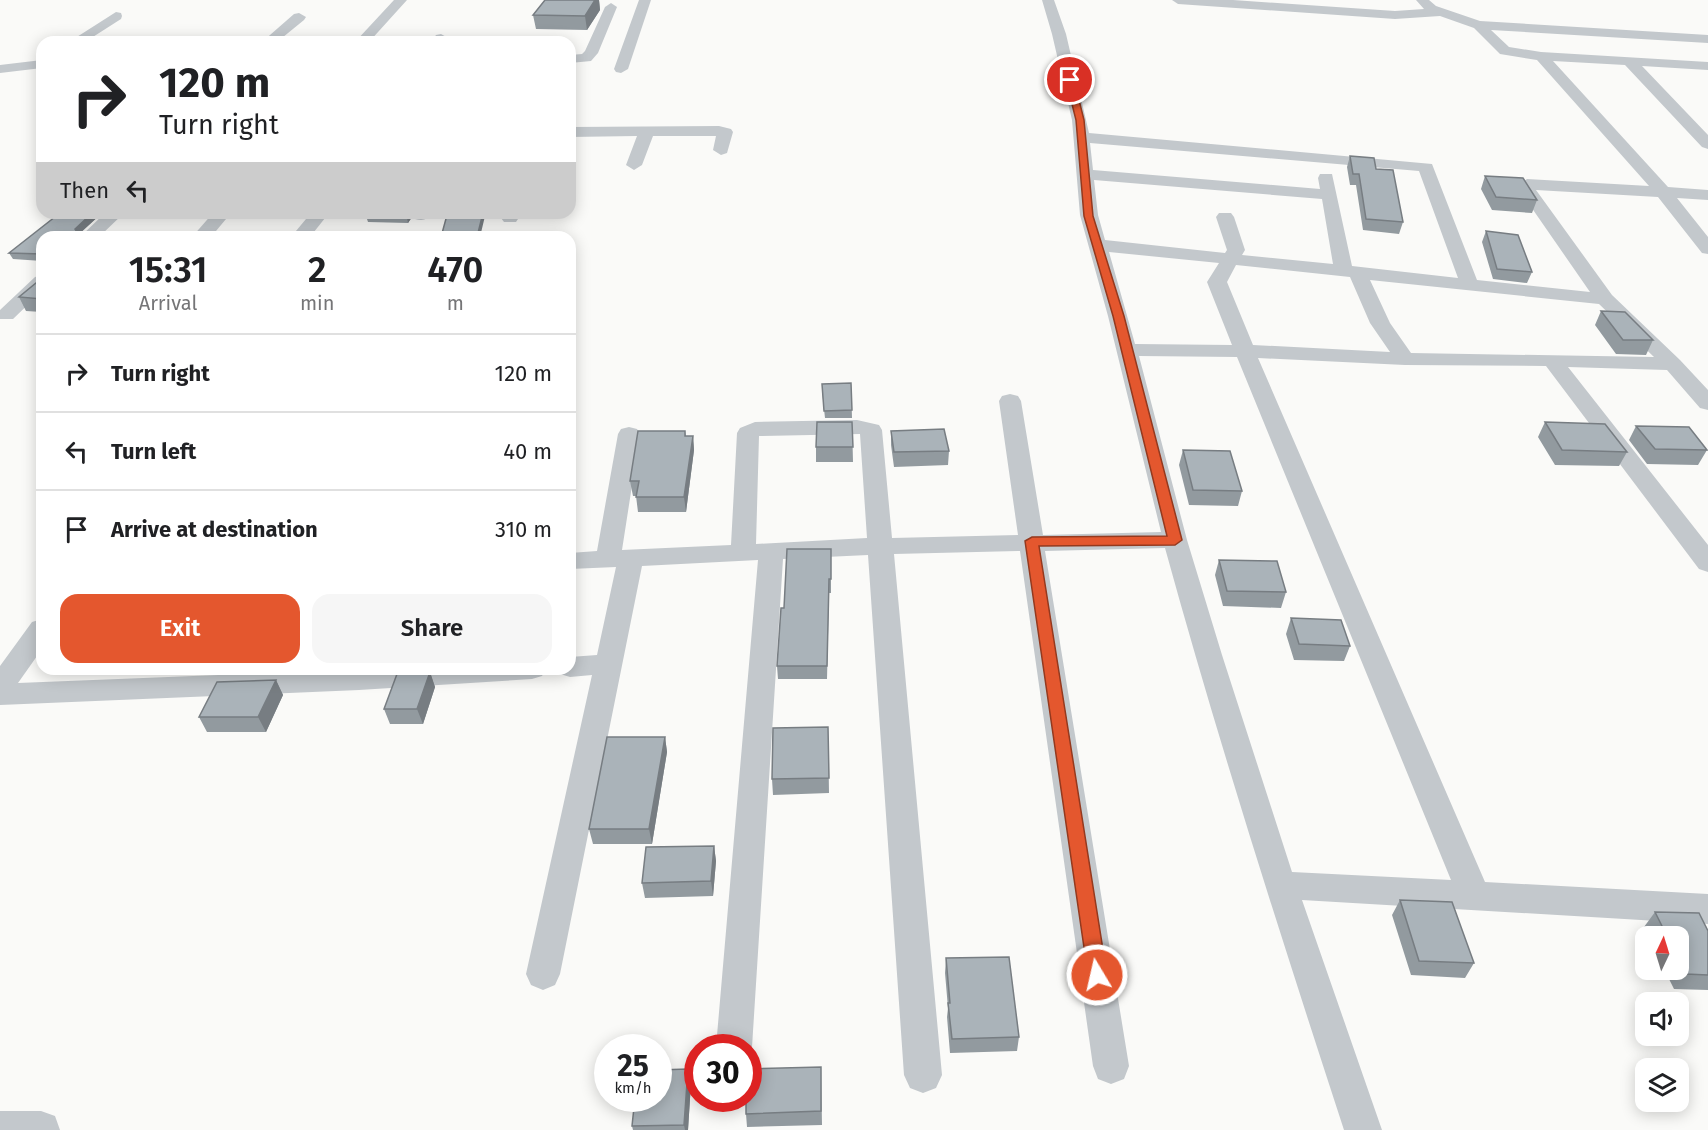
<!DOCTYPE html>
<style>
body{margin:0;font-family:"Fira Sans",sans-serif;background:#f6f6f6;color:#202124;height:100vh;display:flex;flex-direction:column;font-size:22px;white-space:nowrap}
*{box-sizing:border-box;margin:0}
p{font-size:20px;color:#757577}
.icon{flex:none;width:33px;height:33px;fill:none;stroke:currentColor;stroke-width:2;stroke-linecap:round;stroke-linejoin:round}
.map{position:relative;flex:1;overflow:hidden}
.drawer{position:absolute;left:36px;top:231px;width:540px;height:444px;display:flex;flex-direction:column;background:#fff;border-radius:18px;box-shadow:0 3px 15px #0003}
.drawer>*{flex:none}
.hud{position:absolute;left:36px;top:36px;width:540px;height:183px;border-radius:18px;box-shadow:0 3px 15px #0003;background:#fff;color:#202124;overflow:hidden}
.needle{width:39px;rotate:4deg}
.controls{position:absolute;left:1635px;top:926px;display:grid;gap:12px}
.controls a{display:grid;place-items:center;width:54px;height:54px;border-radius:12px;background:#fff;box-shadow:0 3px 15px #0003;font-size:30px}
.speed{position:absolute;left:594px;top:1034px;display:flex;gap:12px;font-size:30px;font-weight:700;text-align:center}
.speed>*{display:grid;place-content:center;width:78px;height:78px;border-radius:50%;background:#fff;box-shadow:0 3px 15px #0003;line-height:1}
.speed small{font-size:15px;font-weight:400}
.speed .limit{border:9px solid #d22;background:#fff;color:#111}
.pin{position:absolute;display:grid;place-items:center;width:51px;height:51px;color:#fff;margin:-26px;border:3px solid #fff;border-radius:50%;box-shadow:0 2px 6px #0007}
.me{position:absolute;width:66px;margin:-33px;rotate:351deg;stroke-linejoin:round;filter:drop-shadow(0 0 4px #0008)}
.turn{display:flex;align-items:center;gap:21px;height:126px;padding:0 24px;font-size:27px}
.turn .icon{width:78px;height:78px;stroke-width:2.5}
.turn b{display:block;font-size:42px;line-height:51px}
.then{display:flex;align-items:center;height:57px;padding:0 24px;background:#0003;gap:12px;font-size:22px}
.eta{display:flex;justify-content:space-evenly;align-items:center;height:102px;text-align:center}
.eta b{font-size:36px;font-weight:600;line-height:42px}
.primary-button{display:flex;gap:12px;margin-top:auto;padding:12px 24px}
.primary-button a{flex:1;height:69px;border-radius:18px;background:#e4572e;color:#fff;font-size:24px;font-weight:600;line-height:69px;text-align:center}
.primary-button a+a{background:#f6f6f6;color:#202124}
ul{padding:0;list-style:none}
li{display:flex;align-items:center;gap:18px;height:78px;padding:0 24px;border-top:2px solid #e0e0e0}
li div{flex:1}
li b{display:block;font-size:22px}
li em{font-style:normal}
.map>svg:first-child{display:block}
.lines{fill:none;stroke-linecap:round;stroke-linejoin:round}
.street{fill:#c3c8cc;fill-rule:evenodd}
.wall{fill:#929a9f}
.shaded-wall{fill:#777d82}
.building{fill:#aab3b9;stroke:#777d82;stroke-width:1.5}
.route{fill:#e4572e;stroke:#94391e;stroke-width:1.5}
</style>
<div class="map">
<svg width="1708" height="1130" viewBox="0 0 1708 1130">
<rect width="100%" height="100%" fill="#fafaf8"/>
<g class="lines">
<path class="street" d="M394,0H407L369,42H355Z
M639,0H651L628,69L621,73L616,72L614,69Z
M1042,0H1054L1066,34L1089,133L1432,164L1477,280L1590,292L1520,191L1519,184L1527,179L1649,186L1537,60L1500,54L1474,28L1440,16L1395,19L1178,4L1172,0H1233L1395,11L1424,9L1416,0H1429L1436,6L1480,21L1708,35V43L1491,30L1509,47L1541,52L1708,62V70L1642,66L1708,135V149L1702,147L1625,65L1553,61L1668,187L1708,190V200L1677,198L1708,237V254L1702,253L1658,197L1536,190L1612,295L1680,360L1708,390V410L1700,408L1667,370L1568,367L1708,545V572L1699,569L1546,366L1405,365L1258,358L1485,882L1708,894V924L1302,900L1382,1130H1344C1281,937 1219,744 1165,548L1045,551L1129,1066L1124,1079L1111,1084L1098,1079L1093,1066L1020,551L894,554L942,1075L936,1088L923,1093L910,1088L904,1075L868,555L783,559L752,1047L748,1056V1047H716L758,560L642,566L560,974L555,985L543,990L531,985L526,974L592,675L570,677L560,674L557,669H570V657L597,655L616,567L570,569V553L597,551L618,434L621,429L629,427L637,429L640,434L622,550L731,545L737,433L740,428L755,422L857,420L879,425L882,430L892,538L1018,535L999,401L1002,396L1010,394L1018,396L1021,401L1043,535L1161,532L1108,316L1080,215L1072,120L1052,34ZM1090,143L1419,171L1458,278L1352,266L1332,174H1320L1318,178L1320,189L1093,170ZM1094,180L1322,199L1333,264L1242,255L1245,250L1234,217L1231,213H1219L1216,217L1227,250L1225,253L1105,240L1098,215ZM1109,252L1219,263L1207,282L1232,345L1135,344ZM1236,265L1350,277L1370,323L1390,352L1253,345L1227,282ZM1370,280L1599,304L1654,357L1411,353L1390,323ZM1139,356L1237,357L1451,880L1292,872L1222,655L1187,540ZM860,434L867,538L756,544L759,436Z
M611,3L617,7L598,53L591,61L570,63V55L582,54L585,51L605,7Z
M116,12L121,13L122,16L121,19L85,42H69Z
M299,13L306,17L304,20L277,42H262L294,14Z
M441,34L448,38L445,42H431L436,35Z
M42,60V68L0,73V65Z
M719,126L731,129L733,132L727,153L721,155L713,150L716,136H653L642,165L634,170L626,165L637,136L570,137V127Z
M105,213H124L99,237H80Z
M213,213H231L211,237H192Z
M311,213H329L310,237H291Z
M414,213H432C427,220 423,221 415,219Z
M504,213H522L516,222H504L501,218Z
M42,275V291L13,319H0V310L35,277Z
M42,619V649L18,683L369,669H546L542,676L532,679L359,690L0,705V666L32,622Z
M0,1111H41L55,1116L60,1130H0Z"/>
</g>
<path class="wall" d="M545,0H599L600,10L587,30L536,29L533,15Z
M1350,156L1376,169L1403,222L1399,234L1363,230L1356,185H1350L1347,167Z
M1485,176L1537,200L1532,213L1492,210L1481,189Z
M60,213H102L78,235L79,237H42V261L13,259L9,253Z
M365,213H412V217L408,223L368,222Z
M463,213H501L499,216L463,214Z
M1486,231L1532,272L1527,283L1493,279L1482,242Z
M42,278V312L26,311L19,297Z
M1601,311L1653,340L1646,355L1616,354L1595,325Z
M851,383L852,418H825L822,391Z
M852,422L853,462H816V447Z
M1545,422L1627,452L1619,466L1555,465L1538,437Z
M1636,426L1707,450L1698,465L1647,464L1629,440Z
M685,431L686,436H693L694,450L686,512H638L636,496H633L630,481Z
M891,431L949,451L948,465L894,467L891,445Z
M1183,450L1242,491L1238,506L1189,505L1179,465Z
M831,549V593H829L827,679H778L777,666Z
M1219,560L1286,592L1281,608L1223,606L1215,575Z
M1291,618L1350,646L1344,661L1294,660L1286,634Z
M430,672L435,687L423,724H390L384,709Z
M276,680L283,695L266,732H207L199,717Z
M828,727L829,793L773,795L772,779Z
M665,737L667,752L652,844H593L589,829Z
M714,846L716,861L713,896L645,898L642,883Z
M1400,900L1474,963L1465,978L1411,975L1392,915Z
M1655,912L1708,931V990L1674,989L1664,969H1678V936H1648L1644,927Z
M946,958L1019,1037L1017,1051L950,1053L947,1017L948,1008L945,973Z
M821,1067L822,1125L747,1127L746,1114Z
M691,1083L688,1130H633L632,1126Z"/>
<path class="shaded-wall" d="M595,0H599L600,10L587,30L585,16Z
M92,213H102L78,235L79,237H71L75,229Z
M406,213H412V217L408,223Z
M483,213H484L485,216L480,237H477Z
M693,436L694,450L686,512L684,497Z
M430,672L435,687L423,724L417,709Z
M276,680L283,695L266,732L258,717Z
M665,737L667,752L652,844L649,829Z
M714,846L716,861L713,896L711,881Z
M688,1069L691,1083L688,1130H685L684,1125Z"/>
<path class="building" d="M545,0H595L585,16L533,15Z
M1350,156L1374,158L1376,169L1393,170L1403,222L1366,219L1359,174H1353Z
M1485,176L1523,178L1537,200L1496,197Z
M60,213H92L75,229L77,232L71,237H42V254L9,253Z
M463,213H483L477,237H441L447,215L463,214Z
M1486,231L1518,235L1532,272L1497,269Z
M42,278V299L19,297Z
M1601,311L1625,312L1653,340H1623Z
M851,383L852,410L824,411L822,384Z
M817,422H852L853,447H816Z
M1545,422L1605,424L1627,452L1562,450Z
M1636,426L1689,427L1707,450L1655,449Z
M944,429L949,451L894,452L891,431Z
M638,431H685V436H693L684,497H636L639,481H630Z
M1183,450L1230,451L1242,491L1193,490Z
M787,549H831V579H829L827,666H777L781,608H784Z
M1219,560L1277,561L1286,592L1227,591Z
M1291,618L1341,620L1350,646L1299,644Z
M430,672L417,709H384L397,674Z
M276,680L258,717H199L217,682Z
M828,727L829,778L772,779L773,728Z
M607,737H665L649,829H589Z
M714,846L711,881L642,883L646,847Z
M1400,900L1452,902L1474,963L1419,961Z
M1655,912L1699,913L1708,931V975L1686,974L1678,958V936H1667Z
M1009,957L1019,1037L952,1039L948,1003H950L946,958Z
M821,1067V1111L746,1114V1098H748V1069Z
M688,1069L684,1125L632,1126L635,1098H658V1070Z"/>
<path class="route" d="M1070,77L1074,80L1084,120L1093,216L1124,316L1182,540L1175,545L1039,546L1107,975L1104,981L1097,983L1091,981L1088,975L1025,541L1032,537L1167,536L1113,316L1084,216L1076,120L1066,80Z"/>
</svg>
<div class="controls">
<a><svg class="needle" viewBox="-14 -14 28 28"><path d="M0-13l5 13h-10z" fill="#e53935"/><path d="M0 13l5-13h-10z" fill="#757577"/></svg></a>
<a><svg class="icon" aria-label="sound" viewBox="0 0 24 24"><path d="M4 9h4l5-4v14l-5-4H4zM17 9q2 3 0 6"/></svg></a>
<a><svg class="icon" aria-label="layers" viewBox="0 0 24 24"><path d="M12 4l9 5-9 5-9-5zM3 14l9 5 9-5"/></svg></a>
</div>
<div class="speed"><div>25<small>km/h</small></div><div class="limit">30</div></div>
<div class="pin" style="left:1070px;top:80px;background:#d93025"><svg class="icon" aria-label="arrive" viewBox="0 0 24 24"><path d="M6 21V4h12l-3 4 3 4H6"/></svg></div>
<svg class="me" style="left:1097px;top:975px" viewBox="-20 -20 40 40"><circle r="17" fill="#e4572e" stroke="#fff" stroke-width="3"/><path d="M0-11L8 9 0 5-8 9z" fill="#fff"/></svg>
<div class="hud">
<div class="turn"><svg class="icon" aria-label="right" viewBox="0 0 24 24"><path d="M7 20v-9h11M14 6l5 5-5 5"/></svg><div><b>120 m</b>Turn right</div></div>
<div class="then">Then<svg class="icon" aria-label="left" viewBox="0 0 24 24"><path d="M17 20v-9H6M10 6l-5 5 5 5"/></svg></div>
</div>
<section class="drawer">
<div class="eta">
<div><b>15:31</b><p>Arrival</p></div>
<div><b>2</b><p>min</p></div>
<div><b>470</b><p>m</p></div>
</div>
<ul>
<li><svg class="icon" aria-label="right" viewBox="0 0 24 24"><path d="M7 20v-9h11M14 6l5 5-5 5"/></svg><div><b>Turn right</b></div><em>120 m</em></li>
<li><svg class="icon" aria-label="left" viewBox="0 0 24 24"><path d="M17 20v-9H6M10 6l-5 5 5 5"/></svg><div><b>Turn left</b></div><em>40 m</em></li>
<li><svg class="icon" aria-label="arrive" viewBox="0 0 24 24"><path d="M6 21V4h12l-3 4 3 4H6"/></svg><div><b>Arrive at destination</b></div><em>310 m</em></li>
</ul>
<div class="primary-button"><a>Exit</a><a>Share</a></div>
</section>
</div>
